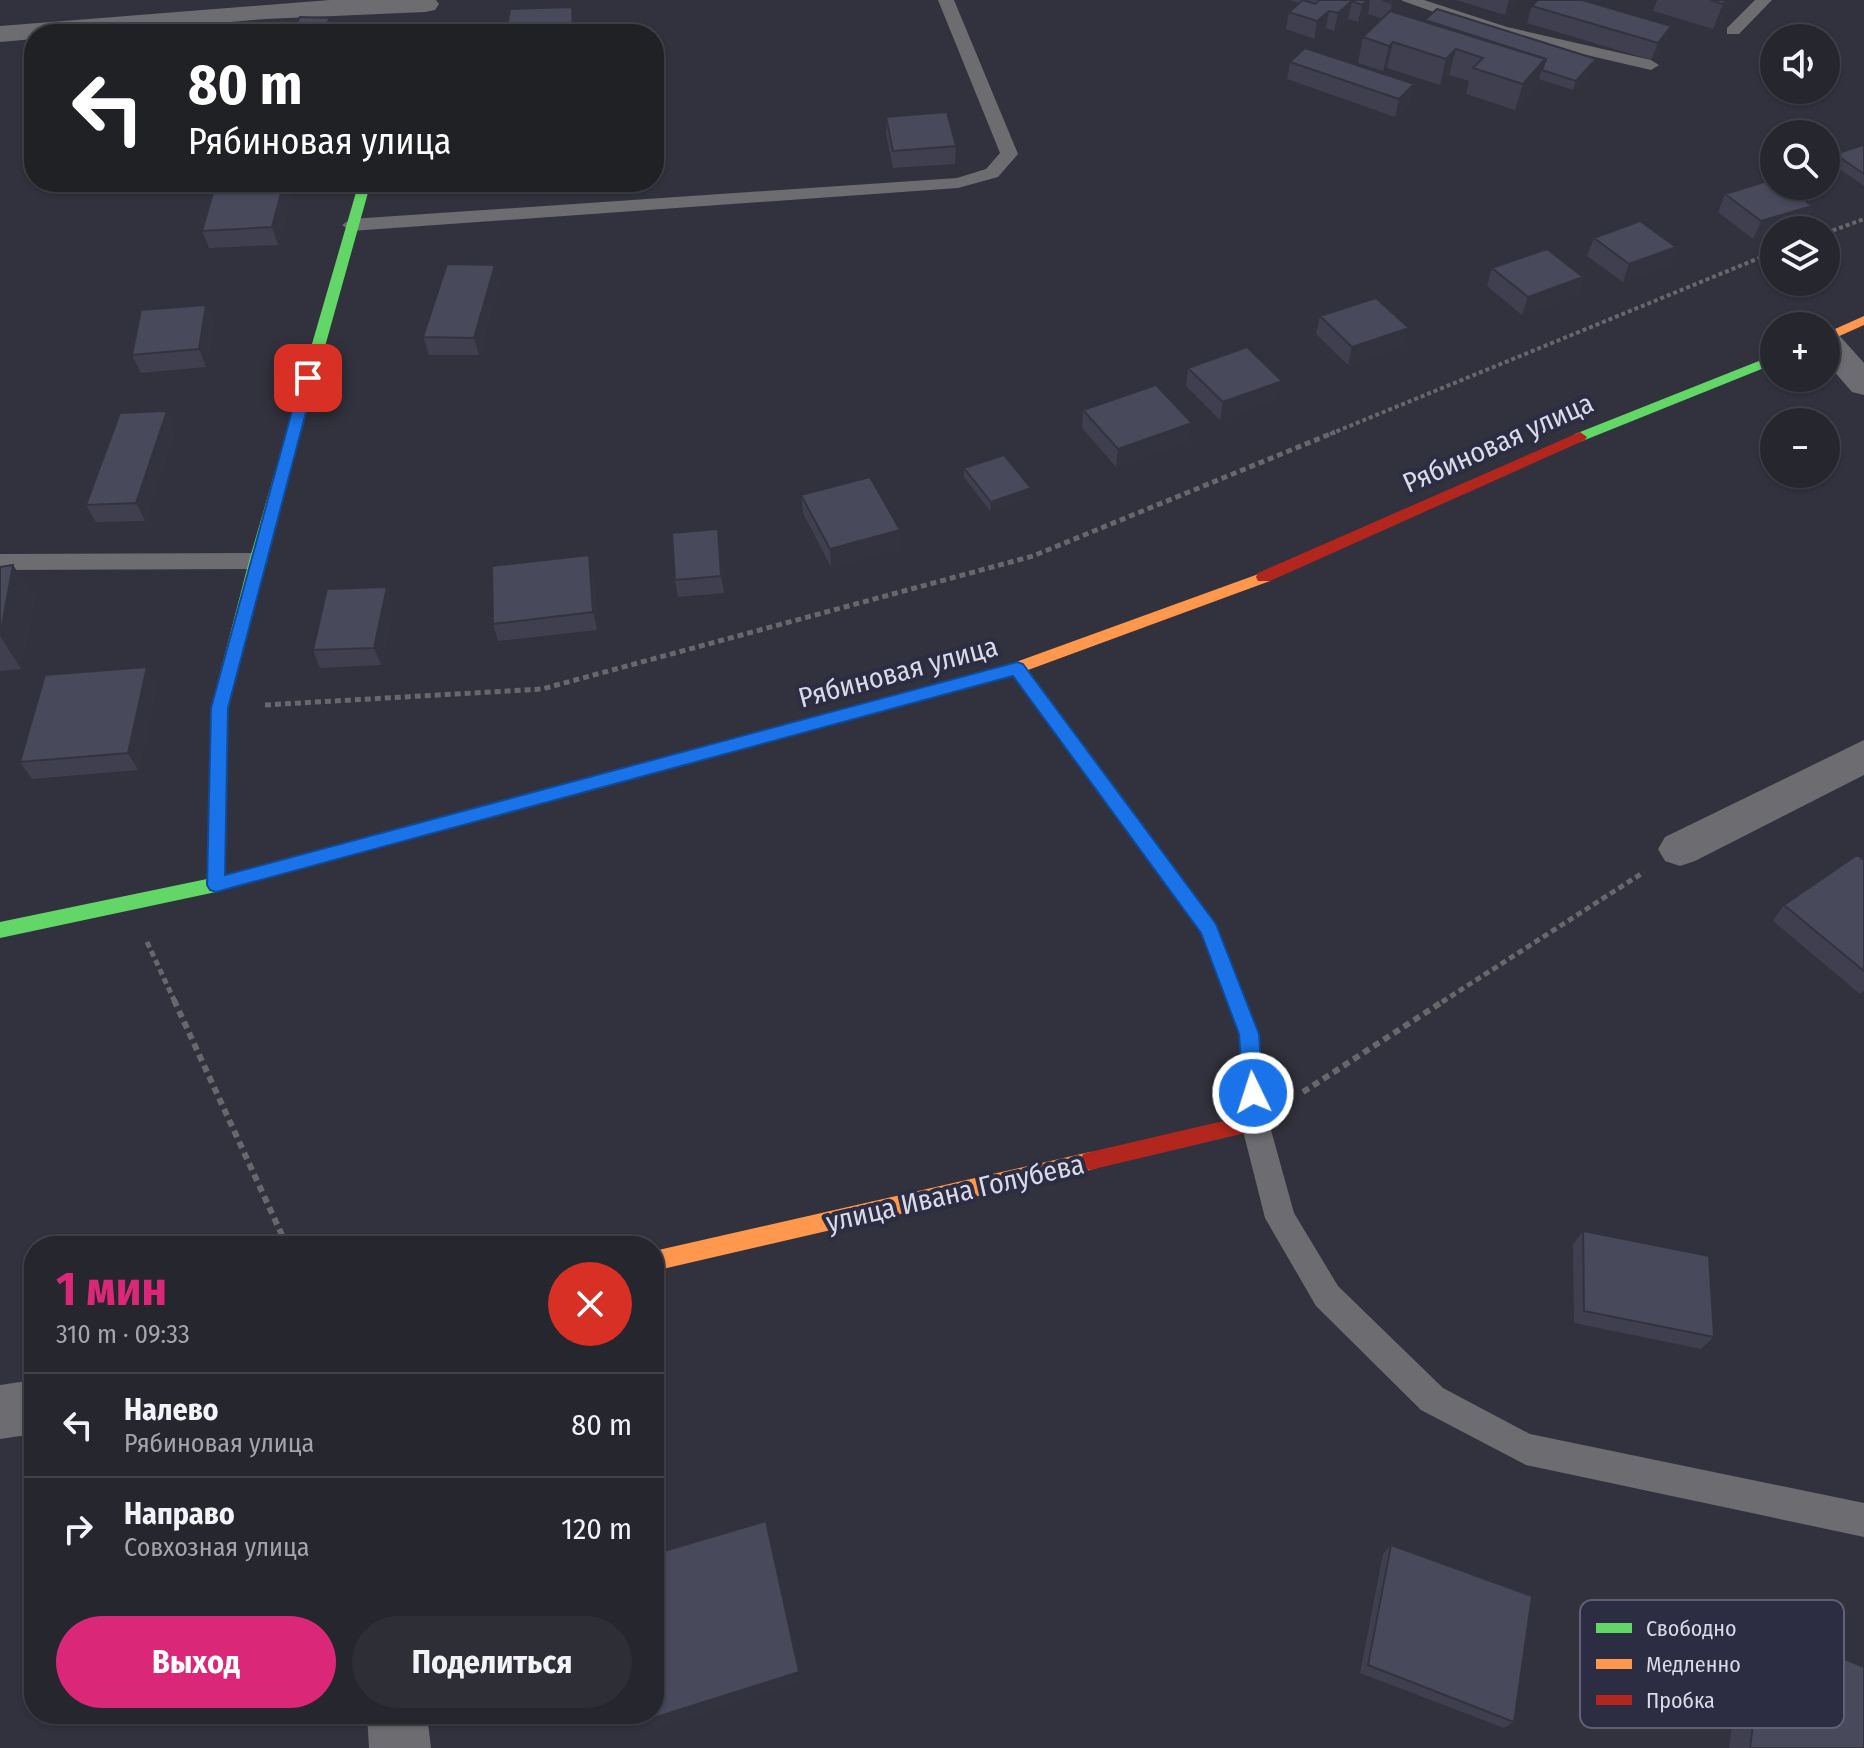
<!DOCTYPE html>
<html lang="ru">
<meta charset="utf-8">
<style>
body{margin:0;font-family:"Fira Sans Condensed",sans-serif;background:#2d2e36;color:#f1f3f6;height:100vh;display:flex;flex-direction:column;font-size:30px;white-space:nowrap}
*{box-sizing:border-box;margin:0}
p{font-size:26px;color:#a3a5aa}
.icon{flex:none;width:44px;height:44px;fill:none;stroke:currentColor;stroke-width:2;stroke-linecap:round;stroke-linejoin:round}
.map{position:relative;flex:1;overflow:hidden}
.panel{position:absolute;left:24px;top:1236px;width:640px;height:488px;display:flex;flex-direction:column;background:#25262e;border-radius:32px;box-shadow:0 2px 6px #0004,0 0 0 2px #42434a}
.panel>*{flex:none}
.guide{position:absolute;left:24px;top:24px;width:640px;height:168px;border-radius:32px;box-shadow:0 2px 6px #0004,0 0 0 2px #42434a;background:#202124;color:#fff;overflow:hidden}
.fabs{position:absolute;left:1760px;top:24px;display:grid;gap:16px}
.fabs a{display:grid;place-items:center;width:80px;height:80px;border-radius:50%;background:#25262e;box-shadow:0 2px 6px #0004,0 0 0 2px #42434a;font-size:40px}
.pin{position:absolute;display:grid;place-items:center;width:68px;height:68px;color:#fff;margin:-34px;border-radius:16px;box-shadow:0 4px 12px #0006}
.me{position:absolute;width:88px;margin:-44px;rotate:356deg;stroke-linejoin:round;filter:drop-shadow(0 0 6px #0008)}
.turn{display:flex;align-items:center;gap:28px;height:168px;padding:0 32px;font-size:36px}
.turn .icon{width:104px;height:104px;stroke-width:2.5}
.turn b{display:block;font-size:56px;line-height:68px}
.round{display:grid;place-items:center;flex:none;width:84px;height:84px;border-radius:42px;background:#2d2e36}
.overview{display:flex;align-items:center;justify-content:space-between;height:136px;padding:0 32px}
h1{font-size:48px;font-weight:700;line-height:60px;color:#db2777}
.primary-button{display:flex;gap:16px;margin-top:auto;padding:16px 32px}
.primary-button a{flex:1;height:92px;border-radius:48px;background:#db2777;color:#fff;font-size:32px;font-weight:700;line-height:92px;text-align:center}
.primary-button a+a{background:#2d2e36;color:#f1f3f6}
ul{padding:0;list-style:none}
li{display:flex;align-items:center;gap:24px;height:104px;padding:0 32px;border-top:2px solid #42434a}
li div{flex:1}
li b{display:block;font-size:30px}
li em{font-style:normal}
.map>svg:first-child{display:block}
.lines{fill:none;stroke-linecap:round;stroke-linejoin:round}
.path-far2{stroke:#67686d;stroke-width:4;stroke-dasharray:4 3;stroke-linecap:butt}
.path-far1{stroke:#67686d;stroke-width:5;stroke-dasharray:6 4;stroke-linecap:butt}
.path{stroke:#67686d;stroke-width:6;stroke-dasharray:7 5;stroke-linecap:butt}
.lane{fill:#6c6c71;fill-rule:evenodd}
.street{fill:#6c6c71;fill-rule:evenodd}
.fast{fill:#63d668;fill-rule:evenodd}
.slow{fill:#ff974d;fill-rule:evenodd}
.jam{fill:#b3261e;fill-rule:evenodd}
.wall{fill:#3f3f4f}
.shaded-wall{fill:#333340}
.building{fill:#49495c;stroke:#333340;stroke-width:2}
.route{fill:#1a73e8;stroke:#114b97;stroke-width:2}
.labels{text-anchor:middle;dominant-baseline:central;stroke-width:8;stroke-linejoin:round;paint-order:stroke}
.street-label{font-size:28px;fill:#d9dae7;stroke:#2c2d42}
.key{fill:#2c2d42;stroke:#606174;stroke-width:2}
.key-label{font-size:22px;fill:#d9dae7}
</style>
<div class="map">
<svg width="1864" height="1748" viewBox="0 0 1864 1748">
<rect width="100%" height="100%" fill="#31323d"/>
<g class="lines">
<path class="path-far2" d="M1826,233L1864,219
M1330,434L1774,252"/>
<path class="path-far1" d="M265,705L542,689L1033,556L1335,432
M147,942L175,1002
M1442,1002L1644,872"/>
<path class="path" d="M174,1000L287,1246
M1303,1092L1445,1000"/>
<path class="lane" d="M938,0H954L1018,154L998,177L958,188L351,231L342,225L351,219L957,178L986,169L1000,153Z
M1400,0H1424L1507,27L1651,60L1659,65L1651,70L1496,34Z
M1755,0H1772L1739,34H1727V28Z
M257,553L265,555L268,561L265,567L257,569L0,570V554Z
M1255,1110L1265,1114L1269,1123L1294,1213L1338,1286L1443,1388L1530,1434L1864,1503V1537L1526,1465L1421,1410L1316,1306L1265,1218L1241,1123L1245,1114Z"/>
<path class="street" d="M330,0H436L439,4L435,10L425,12L265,19L95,34H34V39L0,42V26Z
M1826,331L1838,334L1864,363V395L1852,392L1826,362Z
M1864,740V775L1695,861L1680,866L1665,861L1658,849L1665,837Z
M34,1380V1434L0,1439V1385Z
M367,1714H427L431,1748H369Z"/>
<path class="fast" d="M359,182H371L265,561L227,708L225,875L642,763L651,770L642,777L216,892L0,938V922L207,879L211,708L249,561Z
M1774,355V364L1585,440L1580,442L1573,437L1575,434Z"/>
<path class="slow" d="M1864,316V325L1826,342V333Z
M1264,572L1270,573L1272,577L1270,581L1028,670L1216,924L1244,998L1242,1004L1235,1006L1228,1004L1226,998L1201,932L1013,675L642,777L633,770L642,763L1013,663Z
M1090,1152L1097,1154L1100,1161L1097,1168L1090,1170L654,1271V1251Z"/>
<path class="jam" d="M1580,432L1587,437L1585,440L1270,581H1258L1256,577L1258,573Z
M1235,990L1242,992L1259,1034L1265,1123L1262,1129L1090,1170L1083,1168L1080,1161L1083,1154L1090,1152L1245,1116L1239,1034L1226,998L1228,992Z"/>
</g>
<path class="wall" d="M1289,0H1402L1400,10L1396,13L1425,22V20L1593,68L1573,90L1539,79L1537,85L1515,110L1466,94L1469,81L1449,75L1440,85L1387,68L1383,71L1358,63L1363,37L1383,19L1368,14L1358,22L1348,19L1334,31L1326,28L1314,39L1286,29L1289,12L1299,3Z
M1456,0H1519L1505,15Z
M1657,0H1738L1713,29L1653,11Z
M1532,6L1671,26L1665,43L1651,60L1527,23Z
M1290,62L1410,102L1395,117L1287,79Z
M886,117L956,146L955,164L893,168L886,134Z
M1864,146V186L1831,163L1835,154Z
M242,182H285L290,198L278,245L209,248L202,231Z
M460,182H524V183H460Z
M1725,194L1812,206L1803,223L1753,239L1718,212Z
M1594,238L1676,247L1669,265L1623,282L1587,256Z
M1492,268L1583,277L1577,295L1522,315L1487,286Z
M499,282L479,355H429L423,337Z
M206,305L213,322L206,367L141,373L132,355Z
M1320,316L1404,346L1348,365L1316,334Z
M1188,368L1278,398L1220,420L1186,386Z
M1083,410L1189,441L1116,467L1082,428Z
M175,429L145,521L96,522L86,505Z
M964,468L1030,497L990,511L964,477Z
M801,495L900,548L831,567L803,513Z
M718,529L724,593L678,597L675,580Z
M13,565L34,598L21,669L0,671V567Z
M593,573L597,630L498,641L493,624Z
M393,605L381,665L320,668L313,650Z
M157,684L138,770L32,779L20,762Z
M1864,860V991L1860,994L1773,921L1784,905Z
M1583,1231L1714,1337L1701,1349L1574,1323L1573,1244Z
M1391,1545L1514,1722L1504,1728L1360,1673L1383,1554Z
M1766,1626L1864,1748H1729L1744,1637Z"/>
<path class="shaded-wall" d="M1367,0H1370L1368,14L1358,22L1362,5Z
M1395,0H1402L1400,10L1388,20L1392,3Z
M1509,0H1519L1505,15Z
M1726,0H1738L1713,29L1723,4Z
M1352,1L1348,19L1334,31L1338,13Z
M572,7L575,24L576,34H573Z
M1329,11L1326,28L1314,39L1317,21Z
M330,18L334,34H321Z
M1671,26L1665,43L1651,60L1658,43Z
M1393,42L1387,68L1383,71L1389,46Z
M1456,49L1449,75L1440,85L1446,59Z
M1545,59L1537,85L1515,110L1523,84Z
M1596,59L1593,68L1573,90L1576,81Z
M1414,84L1410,102L1395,117L1399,99Z
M284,182H285L290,198L278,245L272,227Z
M1812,206L1803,223L1782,230H1774V232L1753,239L1761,221Z
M1676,247L1669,265L1623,282L1629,264Z
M495,265L499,282L479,355L474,338Z
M1583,277L1577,295L1522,315L1528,297Z
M206,305L213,322L206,367L199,349Z
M1409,328L1404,346L1348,365L1352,347Z
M1282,381L1278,398L1220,420L1223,402Z
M167,411L175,429L145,521L136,503Z
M1192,423L1189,441L1116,467L1118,449Z
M1031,488L1030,497L990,511L991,502Z
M718,529L721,546L724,593L721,576Z
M900,530V548L831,567L830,549Z
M589,555L593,573L597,630L593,612Z
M13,565L34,598L21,669L0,636Z
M387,587L393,605L381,665L374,648Z
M147,667L157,684L138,770L128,753Z
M766,1521L770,1535L803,1683L654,1729L647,1720Z"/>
<path class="building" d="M1303,0L1315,4L1320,0H1367L1362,5L1352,1L1338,13L1329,11L1317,21L1289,12Z
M1382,0H1395L1392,3Z
M1538,0H1582L1671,26L1658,43L1532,6Z
M1710,0H1726L1723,4Z
M572,7L573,34H506L510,9Z
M1437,9L1596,59L1576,81L1542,70L1546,59L1425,20Z
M1390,11L1545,59L1523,84L1473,68L1483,58L1456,49L1446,59L1393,42L1389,46L1363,37Z
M300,17L330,18L321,34H290Z
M1305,48L1414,84L1399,99L1290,62Z
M947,112L956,146L893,151L886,117Z
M1863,145L1864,146V174L1835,154Z
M1774,179V186H1785L1812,206L1761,221L1725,194Z
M242,182H284L272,227L202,231L216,183Z
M1640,221L1676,247L1629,264L1594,238Z
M1547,249L1583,277L1528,297L1492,268Z
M447,264L495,265L474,338L423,337Z
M1376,298L1409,328L1352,347L1320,316Z
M206,305L199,349L132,355L141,310Z
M1247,347L1282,381L1223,402L1188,368Z
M1156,385L1192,423L1118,449L1083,410Z
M167,411L136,503L86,505L120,413Z
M1004,455L1031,488L991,502L964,468Z
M870,477L900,530L830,549L801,495Z
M718,529L721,576L675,580L672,533Z
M589,555L593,612L493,624L492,566Z
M13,565L0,636V567Z
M387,587L374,648L313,650L327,589Z
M147,667L128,753L20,762L45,675Z
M1857,855L1864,860V971L1784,905Z
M1583,1231L1709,1256L1714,1337L1584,1311Z
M766,1521L799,1672L647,1720L646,1714H654V1554Z
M1391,1545L1532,1596L1514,1722L1368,1665Z
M1766,1626L1864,1667V1748H1750Z"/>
<path class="route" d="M308,373L315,378L228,708L225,875L1017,662L1023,664L1216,924L1259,1034L1263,1093L1260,1100L1253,1102L1246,1100L1243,1093L1239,1034L1201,933L1013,676L216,892L210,890L207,885L211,708L301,378Z"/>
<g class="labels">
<g class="street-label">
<text transform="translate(1498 443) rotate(-24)">Рябиновая улица</text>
<text transform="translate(898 672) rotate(-15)">Рябиновая улица</text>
<text transform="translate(955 1193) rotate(-13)">улица Ивана Голубева</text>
</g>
</g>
<rect x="1580" y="1600" width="264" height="128" rx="12" class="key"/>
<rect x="1596" y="1623" width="36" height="10" fill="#63d668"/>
<rect x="1596" y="1659" width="36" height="10" fill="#ff974d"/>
<rect x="1596" y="1695" width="36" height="10" fill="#b3261e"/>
<g class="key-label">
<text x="1646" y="1636">Свободно</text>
<text x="1646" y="1672">Медленно</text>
<text x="1646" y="1708">Пробка</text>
</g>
</svg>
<div class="fabs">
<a><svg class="icon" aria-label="sound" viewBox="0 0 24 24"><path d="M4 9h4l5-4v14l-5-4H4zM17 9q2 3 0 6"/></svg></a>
<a><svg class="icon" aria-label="search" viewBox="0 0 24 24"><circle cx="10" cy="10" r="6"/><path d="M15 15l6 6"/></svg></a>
<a><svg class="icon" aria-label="layers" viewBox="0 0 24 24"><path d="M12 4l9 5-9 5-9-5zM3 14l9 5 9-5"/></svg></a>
<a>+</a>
<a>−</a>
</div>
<div class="pin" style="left:308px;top:378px;background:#d93025"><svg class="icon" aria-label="arrive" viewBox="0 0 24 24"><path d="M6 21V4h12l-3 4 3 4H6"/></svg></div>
<svg class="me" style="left:1253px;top:1093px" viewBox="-20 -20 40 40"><circle r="17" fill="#1a73e8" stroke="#fff" stroke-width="3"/><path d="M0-11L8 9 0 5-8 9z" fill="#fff"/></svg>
<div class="guide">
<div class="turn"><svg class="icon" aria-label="left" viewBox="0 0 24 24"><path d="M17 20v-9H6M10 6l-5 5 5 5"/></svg><div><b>80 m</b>Рябиновая улица</div></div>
</div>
<section class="panel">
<div class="overview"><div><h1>1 мин</h1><p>310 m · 09:33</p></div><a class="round" style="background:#d93025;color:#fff"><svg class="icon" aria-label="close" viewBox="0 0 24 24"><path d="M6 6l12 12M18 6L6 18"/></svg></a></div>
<ul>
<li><svg class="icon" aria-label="left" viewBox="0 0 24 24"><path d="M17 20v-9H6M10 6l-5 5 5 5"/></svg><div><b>Налево</b><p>Рябиновая улица</p></div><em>80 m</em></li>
<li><svg class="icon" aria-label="right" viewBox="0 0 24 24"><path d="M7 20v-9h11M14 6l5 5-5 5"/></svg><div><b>Направо</b><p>Совхозная улица</p></div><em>120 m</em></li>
</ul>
<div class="primary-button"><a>Выход</a><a>Поделиться</a></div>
</section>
</div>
